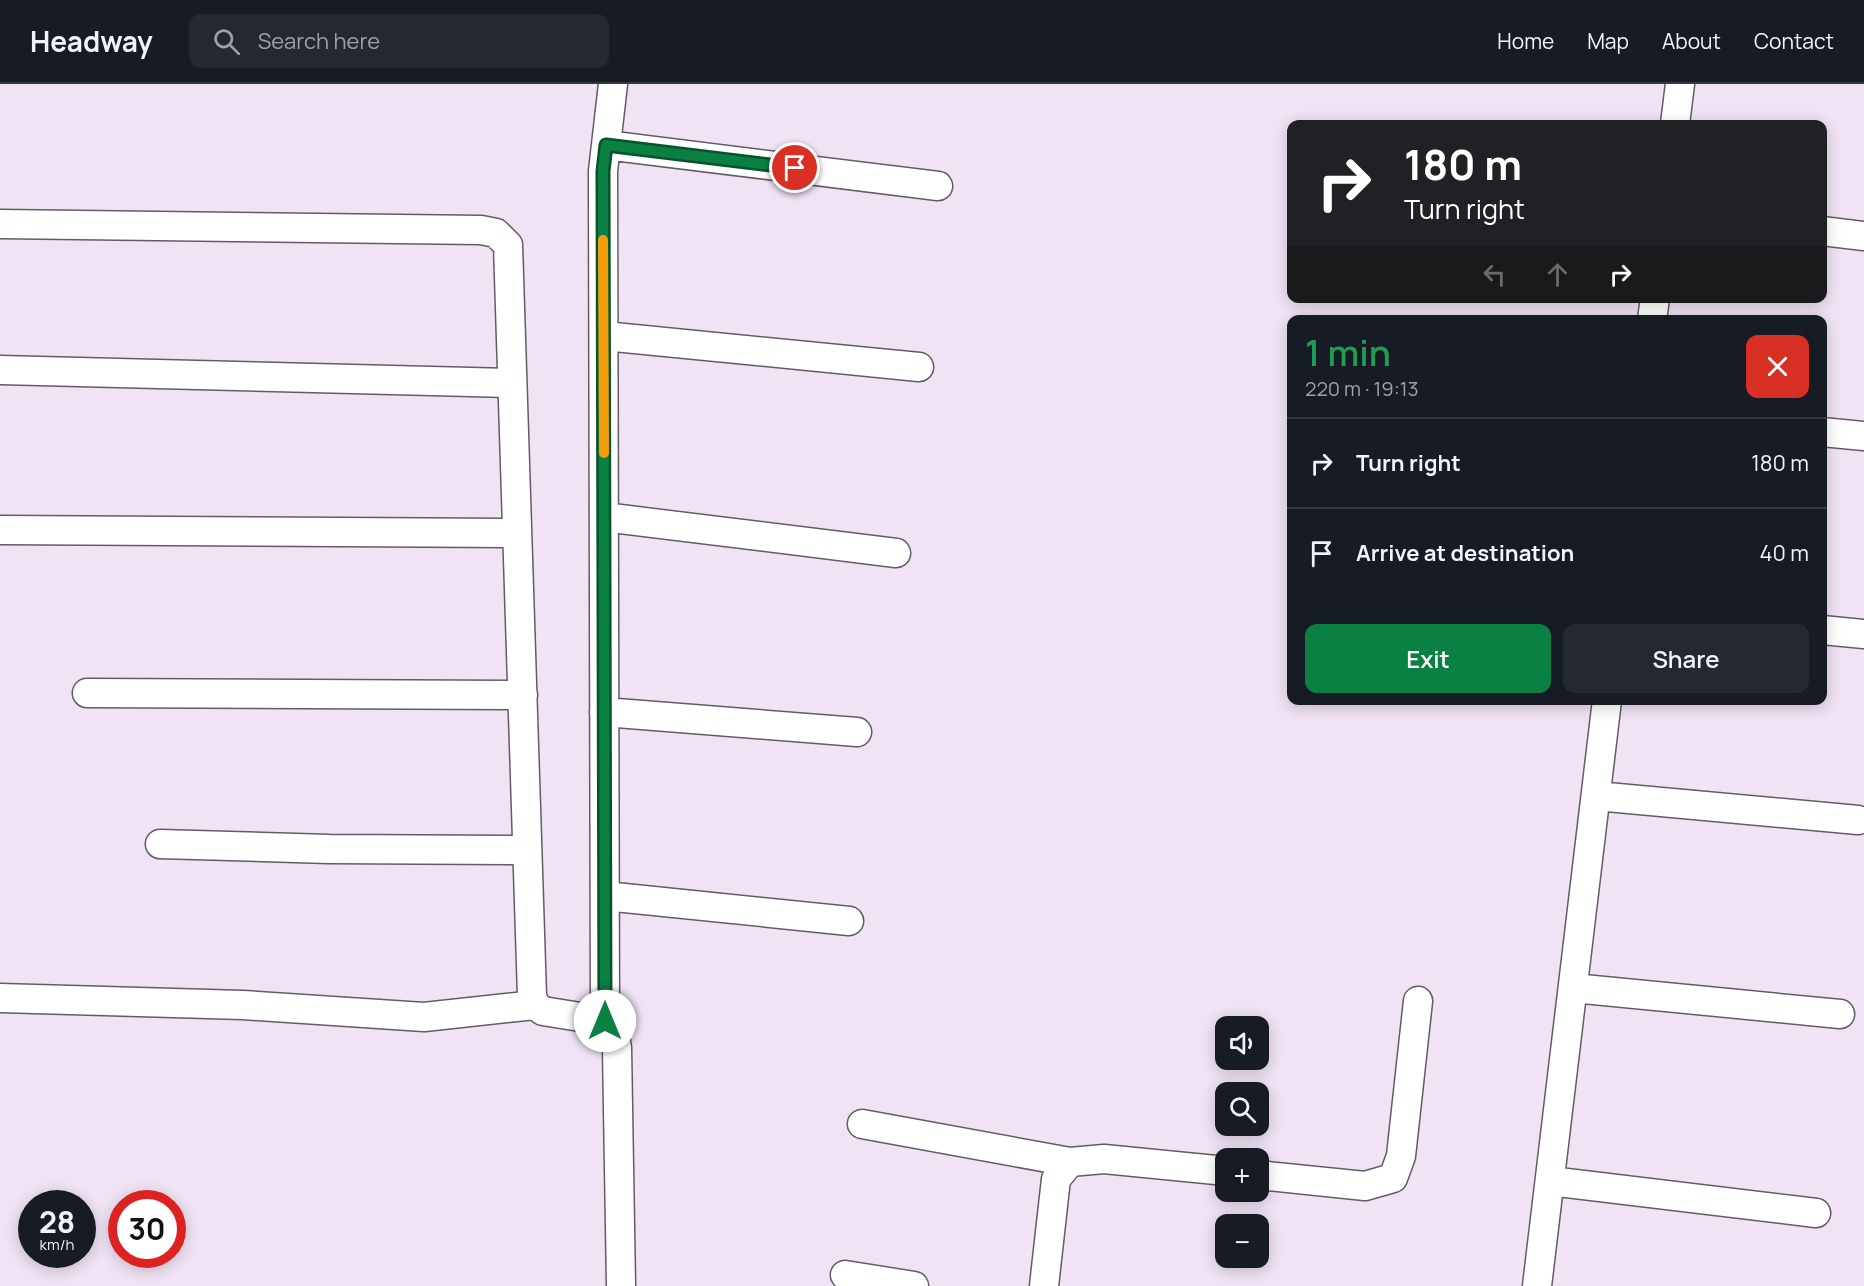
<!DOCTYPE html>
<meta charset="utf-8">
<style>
body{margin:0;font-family:Manrope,sans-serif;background:#242831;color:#f1f3f6;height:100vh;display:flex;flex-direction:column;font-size:22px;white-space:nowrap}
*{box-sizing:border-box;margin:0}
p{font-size:20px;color:#9ea1a6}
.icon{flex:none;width:33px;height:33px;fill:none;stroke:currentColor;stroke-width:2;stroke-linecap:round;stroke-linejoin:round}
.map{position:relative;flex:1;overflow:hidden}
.details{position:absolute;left:1287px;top:231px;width:540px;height:390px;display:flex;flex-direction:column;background:#171b24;border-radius:12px;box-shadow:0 3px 15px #0003}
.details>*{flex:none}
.guide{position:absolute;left:1287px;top:36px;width:540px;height:183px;border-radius:12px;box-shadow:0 3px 15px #0003;background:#202124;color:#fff;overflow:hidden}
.tools{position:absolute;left:1215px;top:932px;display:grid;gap:12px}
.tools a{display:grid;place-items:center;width:54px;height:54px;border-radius:12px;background:#171b24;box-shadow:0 3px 15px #0003;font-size:30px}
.speed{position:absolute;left:18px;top:1106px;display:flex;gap:12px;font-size:30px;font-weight:700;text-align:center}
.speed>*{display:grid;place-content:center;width:78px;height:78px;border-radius:50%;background:#171b24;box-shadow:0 3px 15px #0003;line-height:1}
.speed small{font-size:15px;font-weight:400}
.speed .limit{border:9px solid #d22;background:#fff;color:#111}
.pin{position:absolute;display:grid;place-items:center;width:51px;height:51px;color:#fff;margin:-26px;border:3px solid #fff;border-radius:50%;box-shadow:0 2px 6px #0007}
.me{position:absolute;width:66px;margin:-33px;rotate:0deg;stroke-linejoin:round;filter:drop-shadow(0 0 4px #0008)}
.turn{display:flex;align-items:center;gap:21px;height:126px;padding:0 18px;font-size:27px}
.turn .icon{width:78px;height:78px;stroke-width:2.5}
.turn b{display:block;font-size:42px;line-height:51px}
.lanes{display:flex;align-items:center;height:57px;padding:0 18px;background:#0003;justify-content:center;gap:30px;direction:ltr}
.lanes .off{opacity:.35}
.round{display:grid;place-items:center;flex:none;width:63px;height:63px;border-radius:12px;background:#242831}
.summary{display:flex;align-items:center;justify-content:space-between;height:102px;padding:0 18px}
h1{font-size:36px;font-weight:600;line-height:45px;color:#1e9e55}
.primary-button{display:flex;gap:12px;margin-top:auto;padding:12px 18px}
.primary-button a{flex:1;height:69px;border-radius:12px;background:#0b8043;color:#fff;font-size:24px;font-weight:600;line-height:69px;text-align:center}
.primary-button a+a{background:#242831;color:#f1f3f6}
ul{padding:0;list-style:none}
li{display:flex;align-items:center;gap:18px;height:90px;padding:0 18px;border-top:2px solid #363941}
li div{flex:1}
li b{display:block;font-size:22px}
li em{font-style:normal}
header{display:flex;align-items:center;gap:36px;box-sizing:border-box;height:84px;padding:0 30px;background:#171b24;border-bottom:2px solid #363941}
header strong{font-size:28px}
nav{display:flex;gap:33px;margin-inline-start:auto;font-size:21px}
.search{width:420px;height:54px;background:#242831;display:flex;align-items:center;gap:15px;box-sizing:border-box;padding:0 21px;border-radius:12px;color:#9ea1a6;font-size:22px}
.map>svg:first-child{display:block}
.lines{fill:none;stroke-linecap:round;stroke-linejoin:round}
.street-casing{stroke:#655a68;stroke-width:31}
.street{stroke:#fff;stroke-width:28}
.route-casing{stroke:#07532c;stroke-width:15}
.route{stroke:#0b8043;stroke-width:10}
.slow{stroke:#f59e0b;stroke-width:10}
</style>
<header>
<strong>Headway</strong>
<div class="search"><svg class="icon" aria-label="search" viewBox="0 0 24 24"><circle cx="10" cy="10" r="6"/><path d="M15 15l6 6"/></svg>Search here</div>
<nav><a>Home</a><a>Map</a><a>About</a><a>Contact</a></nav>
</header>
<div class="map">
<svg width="1864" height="1202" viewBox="0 0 1864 1202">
<rect width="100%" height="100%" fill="#f0e3f4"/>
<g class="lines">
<defs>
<path id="street" d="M1675,40L1680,0
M606,61L938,102
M0,140L481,146L496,149L508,161L532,912L535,921L543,927L605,937L615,951L617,964L621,1202
M1822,147L1864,152
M1652,236L1655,214
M604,252L919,283
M0,286L512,299
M1822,348L1864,352
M604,433L896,469
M0,446L517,449
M1822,546L1864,550
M87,609L523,611
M604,628L857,648
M1596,712L1858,736
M160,760L329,765L527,766
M605,812L849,837
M1573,904L1840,930
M0,914L243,921L424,933L535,921
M605,937L603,87L613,0
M862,1040L1070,1078
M1258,1091L1365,1102L1393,1094L1401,1072L1418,917
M1550,1097L1816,1129
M845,1191L914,1202
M1044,1202L1056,1095L1070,1078L1104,1075L1226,1087
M1537,1202L1607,616"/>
</defs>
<use href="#street" class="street-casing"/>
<use href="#street" class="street"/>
</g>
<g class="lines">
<defs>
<path id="route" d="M605,937L603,87L606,61L795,84"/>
</defs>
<use href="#route" class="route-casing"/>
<use href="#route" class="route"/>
<path class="slow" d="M603,156L604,369"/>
</g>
</svg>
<div class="tools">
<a><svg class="icon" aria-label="sound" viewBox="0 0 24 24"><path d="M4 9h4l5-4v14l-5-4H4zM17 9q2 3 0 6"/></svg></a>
<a><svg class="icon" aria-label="search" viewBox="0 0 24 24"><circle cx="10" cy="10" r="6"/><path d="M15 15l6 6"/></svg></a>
<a>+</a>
<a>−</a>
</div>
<div class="speed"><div>28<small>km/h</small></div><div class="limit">30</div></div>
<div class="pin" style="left:795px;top:84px;background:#d93025"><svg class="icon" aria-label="arrive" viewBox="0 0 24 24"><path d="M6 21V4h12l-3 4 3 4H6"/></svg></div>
<svg class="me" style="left:605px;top:937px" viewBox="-20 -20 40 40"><circle r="19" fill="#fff"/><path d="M0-13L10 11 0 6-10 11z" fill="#0b8043"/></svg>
<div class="guide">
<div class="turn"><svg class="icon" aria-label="right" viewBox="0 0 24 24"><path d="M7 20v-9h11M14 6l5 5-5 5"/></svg><div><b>180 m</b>Turn right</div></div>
<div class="lanes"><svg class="icon off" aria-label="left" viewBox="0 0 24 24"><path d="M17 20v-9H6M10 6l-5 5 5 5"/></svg><svg class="icon off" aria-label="ahead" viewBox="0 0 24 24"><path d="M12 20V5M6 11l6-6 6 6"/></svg><svg class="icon" aria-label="right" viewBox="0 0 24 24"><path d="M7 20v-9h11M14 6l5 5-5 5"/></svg></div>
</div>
<section class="details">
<div class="summary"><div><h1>1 min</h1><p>220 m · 19:13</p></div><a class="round" style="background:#d93025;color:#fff"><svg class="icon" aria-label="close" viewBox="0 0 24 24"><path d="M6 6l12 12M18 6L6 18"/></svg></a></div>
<ul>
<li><svg class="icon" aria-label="right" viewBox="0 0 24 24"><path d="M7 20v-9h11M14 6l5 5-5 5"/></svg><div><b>Turn right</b></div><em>180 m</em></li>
<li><svg class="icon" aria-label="arrive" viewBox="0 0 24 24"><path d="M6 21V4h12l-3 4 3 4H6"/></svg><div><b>Arrive at destination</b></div><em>40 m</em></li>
</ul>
<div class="primary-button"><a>Exit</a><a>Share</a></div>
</section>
</div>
